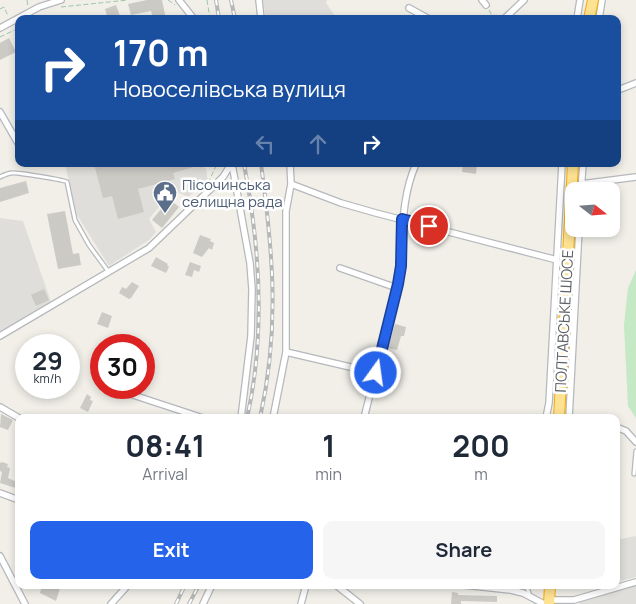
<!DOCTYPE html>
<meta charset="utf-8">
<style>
body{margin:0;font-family:Manrope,sans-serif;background:#f6f6f7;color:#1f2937;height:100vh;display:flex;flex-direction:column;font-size:19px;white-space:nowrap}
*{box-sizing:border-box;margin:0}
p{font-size:16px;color:#747a83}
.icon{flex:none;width:28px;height:28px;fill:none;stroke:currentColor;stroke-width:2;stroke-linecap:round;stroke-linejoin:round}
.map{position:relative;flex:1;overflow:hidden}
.drawer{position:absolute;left:15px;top:414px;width:605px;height:175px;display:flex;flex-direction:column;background:#fff;border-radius:10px;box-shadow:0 2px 8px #0003}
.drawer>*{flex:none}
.top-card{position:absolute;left:15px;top:15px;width:606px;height:152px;border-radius:10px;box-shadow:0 2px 8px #0003;background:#1a4fa0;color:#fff;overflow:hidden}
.needle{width:32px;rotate:107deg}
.tools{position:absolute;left:565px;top:182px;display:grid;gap:10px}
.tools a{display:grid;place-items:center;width:55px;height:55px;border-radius:10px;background:#fff;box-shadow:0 2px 8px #0003;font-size:25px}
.speed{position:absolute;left:15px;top:334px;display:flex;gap:10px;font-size:25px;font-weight:700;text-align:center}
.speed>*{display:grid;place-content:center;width:65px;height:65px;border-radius:50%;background:#fff;box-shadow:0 2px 8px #0003;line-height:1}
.speed small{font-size:12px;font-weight:400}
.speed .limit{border:8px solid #d22;background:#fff;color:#111}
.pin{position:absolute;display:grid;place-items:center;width:42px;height:42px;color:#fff;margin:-21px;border:2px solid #fff;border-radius:50%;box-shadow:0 1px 5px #0007}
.me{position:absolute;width:55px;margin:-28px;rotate:14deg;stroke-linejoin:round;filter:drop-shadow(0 0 4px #0008)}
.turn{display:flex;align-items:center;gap:18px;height:105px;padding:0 15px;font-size:22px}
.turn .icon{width:65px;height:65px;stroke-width:2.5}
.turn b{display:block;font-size:35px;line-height:42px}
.lanes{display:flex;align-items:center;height:48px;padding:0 15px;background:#0003;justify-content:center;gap:25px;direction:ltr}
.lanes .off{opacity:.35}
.eta{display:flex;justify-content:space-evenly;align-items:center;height:85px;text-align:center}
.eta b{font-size:30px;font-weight:700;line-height:35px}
.button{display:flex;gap:10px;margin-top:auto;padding:10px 15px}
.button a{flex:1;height:58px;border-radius:10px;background:#2563eb;color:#fff;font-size:20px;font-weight:700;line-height:58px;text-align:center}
.button a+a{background:#f6f6f7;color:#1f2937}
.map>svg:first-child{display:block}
.industrial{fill:#e0deda}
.green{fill:#c5e8c5}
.building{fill:#cccac5}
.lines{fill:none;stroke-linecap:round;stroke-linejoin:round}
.lane-casing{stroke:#b5b8bc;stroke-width:5.5}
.street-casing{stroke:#b5b8bc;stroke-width:8}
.highway-casing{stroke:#f9ab00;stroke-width:12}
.path{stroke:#9cc7a9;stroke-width:1;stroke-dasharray:5 2.5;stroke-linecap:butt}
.lane{stroke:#fff;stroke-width:3}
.street{stroke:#fff;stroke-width:5.5}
.highway{stroke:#fde293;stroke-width:10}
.rail-casing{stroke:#b6b7b8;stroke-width:4}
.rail{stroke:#fff;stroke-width:2;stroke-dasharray:5.5;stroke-linecap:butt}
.route-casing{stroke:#184099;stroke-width:12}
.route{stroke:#2563eb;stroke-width:9}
.labels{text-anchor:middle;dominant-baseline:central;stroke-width:5;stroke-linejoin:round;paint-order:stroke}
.service-label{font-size:15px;fill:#4e5e75;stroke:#fff;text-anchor:start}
.street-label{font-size:15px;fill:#5f6368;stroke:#fff}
</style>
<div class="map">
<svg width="636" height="604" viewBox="0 0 636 604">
<rect width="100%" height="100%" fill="#f1efe8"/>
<path class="industrial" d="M263,0H327L326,3L337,19H266Z
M65,164H205L203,167L206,168L208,182L188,197L173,190L149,219L156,232L149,240L109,266L77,215Z
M0,218L23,221L51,302L0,332Z
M636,536V577L616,582V540Z
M636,586V604H580L579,602Z"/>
<path class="green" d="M636,270V418L628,406L624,325L628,288Z"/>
<path class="building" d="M147,0H162L166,19H153L151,11L131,15L128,4Z
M116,5L121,19H108L105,9Z
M9,38L16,52L0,60V43Z
M94,164H150L151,167L162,164H200V165L173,173L175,179L138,189L144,212L118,219L112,196L103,198Z
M463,164H477L476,174L462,172Z
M26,181L29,193L0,202V188Z
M169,199L179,207L162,228L152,220Z
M65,211L73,254L79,253L81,265L58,269L47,214Z
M200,235L211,239L210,241L214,243L212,250L209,248L202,257L193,253Z
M156,257L168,264L167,265L169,267L166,273L151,266Z
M190,262L201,266L199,272L194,270L192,277L185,275Z
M132,282L139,286L131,298L129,299L119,293L122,287L126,289Z
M44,289L49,300L36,306L31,295Z
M102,312L112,316L108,328L97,324Z
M395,324L406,327L404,336H401L397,350L388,348Z
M87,394L91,397L90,400L93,401L88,412L80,408Z
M1,414L13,420L8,430L0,427Z
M2,462L8,464L7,467L10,468L8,478L19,483V489L0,483L2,472L0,471V463Z
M42,585H61L56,601L40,593Z
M452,592L458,593V595L497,596V602L461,601V604H451Z"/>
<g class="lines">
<defs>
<path id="lane" d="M0,177C4,175 8,173 12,173C15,172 65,180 67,182L75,220L89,245L108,271
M634,474L636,451
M526,585L530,596"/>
<path id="street" d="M179,0L194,19
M259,0L261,19
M482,0L486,5
M409,8L429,19
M504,19L524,0
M577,19L580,0
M599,19L602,0
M0,28L39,7L61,0
M618,90L636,83
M0,112L19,145
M232,164L250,263L252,289L251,336L241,418
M291,184L341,203L376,213L557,260
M581,184L636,177
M581,191L583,164
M340,268L397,288
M0,336L149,248L223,177L231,164
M286,352L376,373
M130,394L203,418
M0,407L19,418
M273,418L286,352V211L291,184L290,164
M364,418L398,284C404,243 399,202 416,164
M546,418L549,403L562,164
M569,418L579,229
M616,427L626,431L636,442
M0,493L19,500
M0,556L25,604
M336,585L360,604
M464,585L511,590L523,593L544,604
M549,600H574L636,582
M111,604L128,585
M203,604L212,585
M301,604L306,585"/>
<path id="highway" d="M589,19L593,0
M559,418L573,164
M549,604L550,585"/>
</defs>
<use href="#lane" class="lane-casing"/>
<use href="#street" class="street-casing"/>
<use href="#highway" class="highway-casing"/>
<path class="path" d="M27,0L28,7
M168,0L175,5
M207,0L210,19
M61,7L128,0
M0,9L4,7L8,16
M489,10L494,19
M33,19L38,15
M0,37L19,28
M208,183L217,164"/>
<use href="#lane" class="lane"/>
<use href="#street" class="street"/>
<use href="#highway" class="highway"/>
<defs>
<path id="rail" d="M216,0L219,19
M231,0L235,19
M244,164C260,247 266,334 247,418
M260,418C280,328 273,253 261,164
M176,604L185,585
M189,604L199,585"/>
</defs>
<use href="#rail" class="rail-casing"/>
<use href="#rail" class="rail"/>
</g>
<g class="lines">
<defs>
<path id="route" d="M376,373L398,284L401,266L402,219L429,226"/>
</defs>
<use href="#route" class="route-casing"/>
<use href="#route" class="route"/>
</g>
<defs>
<symbol id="civic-pin" viewBox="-11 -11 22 30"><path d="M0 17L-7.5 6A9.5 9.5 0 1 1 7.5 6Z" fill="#5c6f8a" stroke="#fff"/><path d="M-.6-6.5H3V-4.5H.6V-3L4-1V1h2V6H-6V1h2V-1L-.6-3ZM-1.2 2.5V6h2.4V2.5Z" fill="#fff"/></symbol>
</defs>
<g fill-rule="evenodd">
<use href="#civic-pin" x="151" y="179" width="28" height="38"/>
</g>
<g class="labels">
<g class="service-label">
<text x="182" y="184">Пісочинська<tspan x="182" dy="17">селищна рада</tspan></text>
</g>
<g class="street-label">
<text transform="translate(564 321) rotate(-87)">ПОЛТАВСЬКЕ ШОСЕ</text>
</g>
</g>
</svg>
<div class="tools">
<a><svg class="needle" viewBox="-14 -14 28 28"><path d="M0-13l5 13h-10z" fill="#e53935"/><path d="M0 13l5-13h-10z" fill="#747a83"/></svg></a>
</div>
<div class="speed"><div>29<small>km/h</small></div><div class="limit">30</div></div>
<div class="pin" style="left:429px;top:226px;background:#d93025"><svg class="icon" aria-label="arrive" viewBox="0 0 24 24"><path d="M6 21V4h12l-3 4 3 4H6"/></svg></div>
<svg class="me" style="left:376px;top:373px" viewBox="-20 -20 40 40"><circle r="17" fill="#2563eb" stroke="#fff" stroke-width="3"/><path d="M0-11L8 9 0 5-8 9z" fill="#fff"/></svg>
<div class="top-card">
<div class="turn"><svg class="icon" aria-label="right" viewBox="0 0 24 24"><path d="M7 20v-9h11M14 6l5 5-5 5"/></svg><div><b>170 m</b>Новоселівська вулиця</div></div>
<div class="lanes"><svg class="icon off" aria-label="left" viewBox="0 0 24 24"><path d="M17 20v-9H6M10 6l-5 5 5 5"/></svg><svg class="icon off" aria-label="ahead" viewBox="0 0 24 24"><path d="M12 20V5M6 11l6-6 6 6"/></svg><svg class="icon" aria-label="right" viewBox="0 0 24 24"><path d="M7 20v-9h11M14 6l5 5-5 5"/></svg></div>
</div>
<section class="drawer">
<div class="eta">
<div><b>08:41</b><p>Arrival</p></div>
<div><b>1</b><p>min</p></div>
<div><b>200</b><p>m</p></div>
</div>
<div class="button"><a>Exit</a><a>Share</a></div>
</section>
</div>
